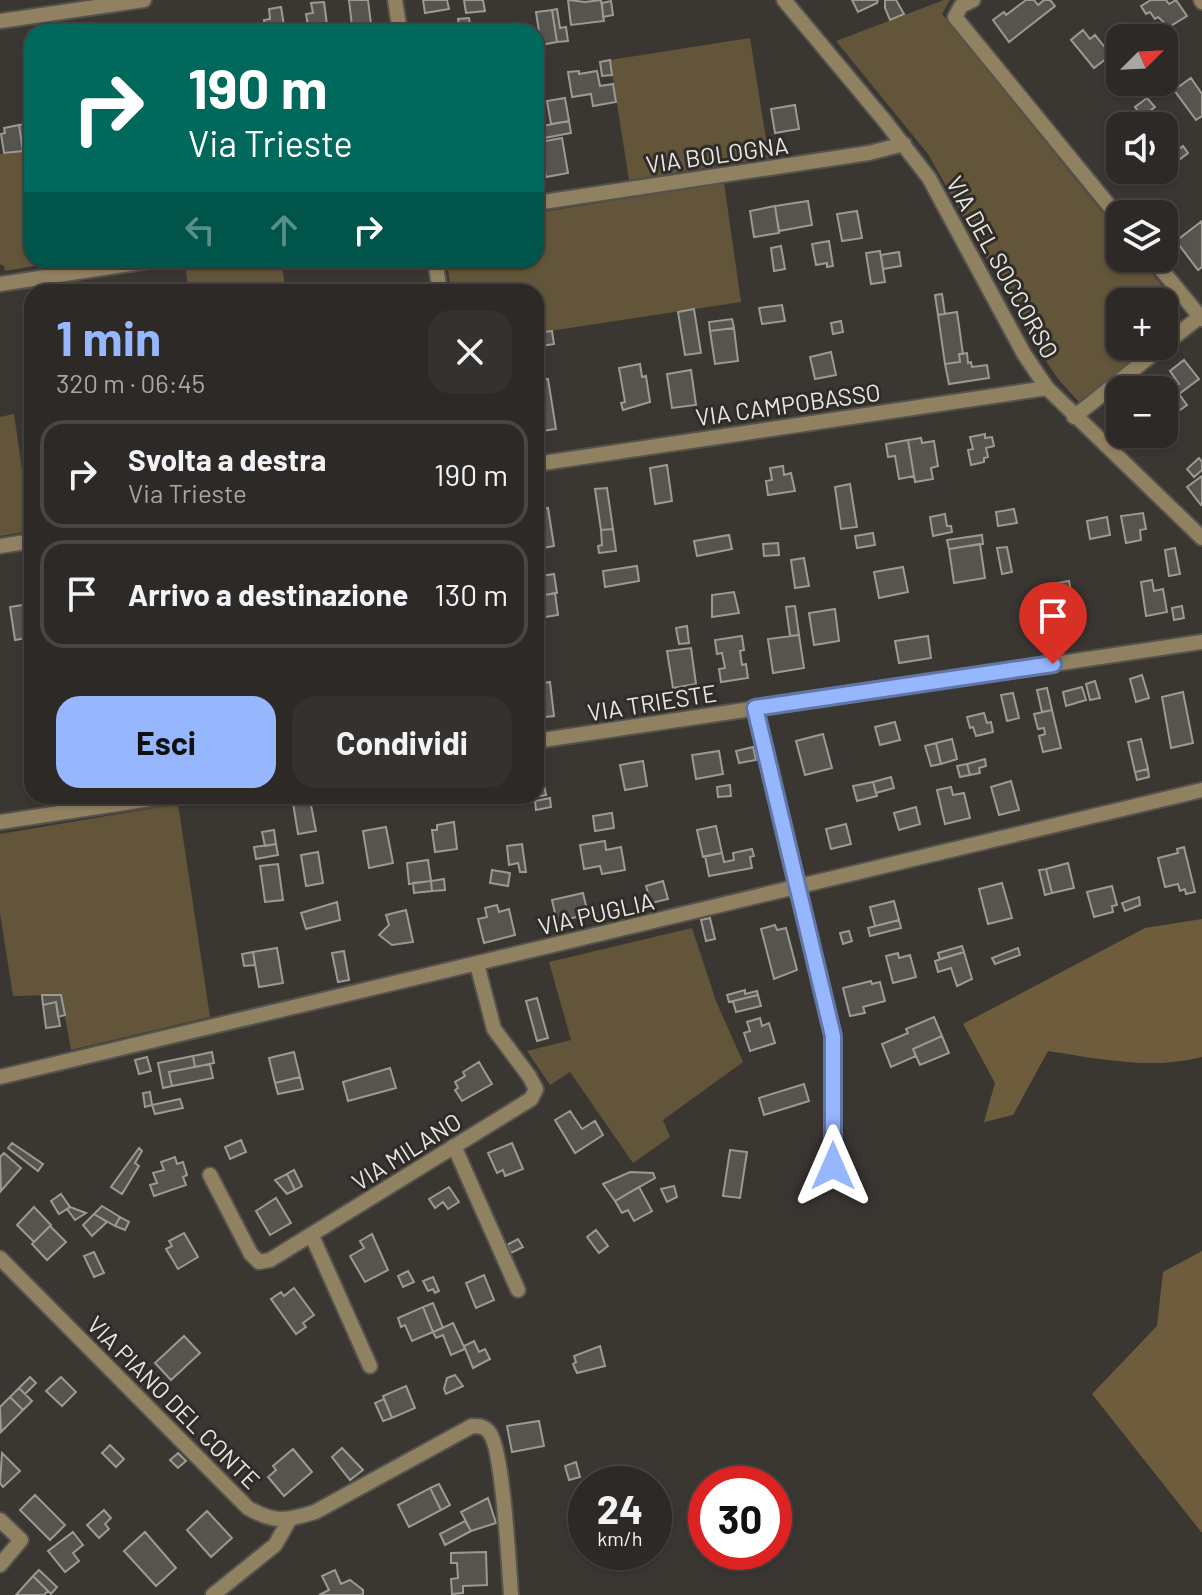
<!DOCTYPE html>
<html lang="it">
<meta charset="utf-8">
<style>
body{margin:0;font-family:Barlow,sans-serif;background:#34312e;color:#f1f3f6;height:100vh;display:flex;flex-direction:column;font-size:30px;white-space:nowrap}
*{box-sizing:border-box;margin:0}
p{font-size:26px;color:#a6a6a7}
.icon{flex:none;width:44px;height:44px;fill:none;stroke:currentColor;stroke-width:2;stroke-linecap:round;stroke-linejoin:round}
.map{position:relative;flex:1;overflow:hidden}
.sheet{position:absolute;left:24px;top:284px;width:520px;height:520px;display:flex;flex-direction:column;background:#2c2926;border-radius:24px;box-shadow:0 2px 6px #0004,0 0 0 2px #484543}
.sheet>*{flex:none}
.top-card{position:absolute;left:24px;top:24px;width:520px;height:244px;border-radius:24px;box-shadow:0 2px 6px #0004,0 0 0 2px #484543;background:#00695c;color:#fff;overflow:hidden}
.needle{width:52px;rotate:66deg}
.buttons{position:absolute;left:1106px;top:24px;display:grid;gap:16px}
.buttons a{display:grid;place-items:center;width:72px;height:72px;border-radius:16px;background:#2c2926;box-shadow:0 2px 6px #0004,0 0 0 2px #484543;font-size:40px}
.speed{position:absolute;left:568px;top:1466px;display:flex;gap:16px;font-size:40px;font-weight:700;text-align:center}
.speed>*{display:grid;place-content:center;width:104px;height:104px;border-radius:50%;background:#2c2926;box-shadow:0 2px 6px #0004,0 0 0 2px #484543;line-height:1}
.speed small{font-size:20px;font-weight:400}
.speed .limit{border:12px solid #d22;background:#fff;color:#111}
.pin{position:absolute;display:grid;place-items:center;width:68px;height:68px;color:#fff;margin:-82px -34px;border-radius:50% 50% 50% 0;rotate:-45deg;box-shadow:0 0 8px #0007}
.pin .icon{rotate:45deg}
.me{position:absolute;width:88px;margin:-44px;rotate:0deg;stroke-linejoin:round;filter:drop-shadow(0 0 6px #0008)}
.turn{display:flex;align-items:center;gap:28px;height:168px;padding:0 32px;font-size:36px}
.turn .icon{width:104px;height:104px;stroke-width:2.5}
.turn b{display:block;font-size:56px;line-height:68px}
.lanes{display:flex;align-items:center;height:76px;padding:0 32px;background:#0003;justify-content:center;gap:40px;direction:ltr}
.lanes .off{opacity:.35}
.round{display:grid;place-items:center;flex:none;width:84px;height:84px;border-radius:24px;background:#34312e}
.overview{display:flex;align-items:center;justify-content:space-between;height:136px;padding:0 32px}
h1{font-size:48px;font-weight:700;line-height:60px;color:#96b6fd}
.cta{display:flex;gap:16px;margin-top:auto;padding:16px 32px}
.cta a{flex:1;height:92px;border-radius:24px;background:#96b6fd;color:#111;font-size:32px;font-weight:700;line-height:92px;text-align:center}
.cta a+a{background:#34312e;color:#f1f3f6}
ul{padding:0;list-style:none}
li{display:flex;align-items:center;gap:24px;height:108px;margin:0 16px 12px;padding:0 16px;border:4px solid #484543;border-radius:24px}
li div{flex:1}
li b{display:block;font-size:30px}
li em{font-style:normal}
.map>svg:first-child{display:block}
.green{fill:#625539}
.forest{fill:#6d5d3c}
.building{fill:#56544f;stroke:#9c9993;stroke-width:2}
.lines{fill:none;stroke-linecap:round;stroke-linejoin:round}
.minor-casing{stroke:#56534f;stroke-width:18}
.minor{stroke:#908160;stroke-width:14}
.route-casing{stroke:#6276a4;stroke-width:20}
.route{stroke:#96b6fd;stroke-width:14}
.labels{text-anchor:middle;dominant-baseline:central;stroke-width:6;stroke-linejoin:round;paint-order:stroke}
.street-label{font-size:24px;fill:#e8e7e4;stroke:#302d29}
</style>
<div class="map">
<svg width="1202" height="1595" viewBox="0 0 1202 1595">
<rect width="100%" height="100%" fill="#3a3733"/>
<path class="green" d="M944,0H950L942,14L1120,234V258H1139L1180,307L1178,326L1164,337V302H1120V346H1152L1080,403L1058,379L1035,344L928,154L836,41Z
M750,38L769,158L629,180L610,60Z
M23,151L32,210V260H40V265L5,271L4,266L0,264V154Z
M724,183L741,302L536,333V292H451L447,260H536V213Z
M220,260H281L286,292H189L185,265Z
M14,414L31,531L0,536V417Z
M178,804L210,1017L71,1050L61,995L13,996L0,913V834Z
M692,928L716,1001L743,1062L663,1120L670,1137L633,1163L570,1072L550,1085L527,1051L571,1040L549,962Z"/>
<path class="forest" d="M1202,919V1057C1152,1070 1099,1059 1048,1051L1013,1115L984,1122L995,1083L963,1024L1145,928Z
M1202,1251V1533L1092,1394L1157,1326L1163,1272Z"/>
<path class="building" d="M349,0H368L371,24L352,26Z
M423,0H447L449,9L425,13Z
M464,0H483L485,11L466,13Z
M568,0L585,2L601,0L604,21L571,25Z
M852,0H878L877,3L858,12Z
M885,0H896L904,14L890,20L885,8Z
M1026,0H1034L1038,5L1044,0H1050L1055,6L1009,42L993,20L1004,12L1006,15Z
M1151,0H1166L1169,4L1176,0L1187,16L1169,27L1158,17L1155,19L1150,12L1146,14L1141,6Z
M611,1L613,15L603,17L602,3Z
M324,2L328,32H309L306,14L313,13L311,3Z
M281,7L285,32H265L264,20L270,19L269,9Z
M557,9L560,28L566,27L568,41L557,42L552,10Z
M552,10L557,42L541,45L536,12Z
M469,18L471,32H460L458,19Z
M1083,30L1090,39L1095,35L1111,55L1094,68L1071,40Z
M610,60L612,75L602,76L600,62Z
M579,71V74L597,71L600,86L613,84L616,102L593,106L591,94L572,97L568,72Z
M1191,78L1202,94V116L1196,120L1174,90Z
M1140,82H1154L1155,84L1149,89L1152,94L1147,98L1137,84Z
M565,98L569,121L551,124L547,101Z
M1147,98L1155,107L1142,117L1135,107Z
M795,105L799,129L775,133L771,109Z
M569,121L571,133L539,139L537,127Z
M32,123V149L23,151L19,125Z
M19,125L23,151L4,153L1,134L5,133L4,128Z
M562,138L568,173L546,177L540,142Z
M1183,146L1188,153L1175,163L1170,156Z
M808,201L812,225L779,231L775,206Z
M775,206L779,233L754,237L750,211Z
M857,211L862,238L842,241L837,214Z
M1202,221V267L1198,270L1176,241Z
M829,241L833,266L827,267V263L816,265L812,244Z
M781,246L785,269L774,271L771,248Z
M880,251L885,282L871,284L866,253Z
M899,252L901,266L883,269L881,255Z
M942,294L945,314L938,315L935,295Z
M782,305L785,321L762,324L759,308Z
M694,309L701,353L685,355L678,312Z
M957,312L963,354H959L960,362L945,364L938,315Z
M732,319L734,328L710,331L709,322Z
M841,321L843,332L833,334L831,323Z
M734,328L738,361L715,364L710,331Z
M552,331L554,344L536,347V333Z
M831,352L836,375L815,379L810,357Z
M967,353L968,363L971,362L972,367L987,365L989,378L949,384L945,364L960,362L959,354Z
M1184,360L1199,379L1179,394L1187,405L1172,416L1164,406V395L1179,384L1170,371Z
M640,364L642,377L646,376L650,402L623,410L621,403L625,402L619,368Z
M691,370L696,405L672,408L667,374Z
M548,379L556,429L536,432V381Z
M985,434V438L992,437L994,446L986,448L988,457L984,458V462L971,465L968,450L973,449L970,437Z
M921,438L922,443L934,441L938,466L931,468L933,479L915,482L908,440Z
M908,440L914,476L899,479L895,456L888,457L886,444Z
M1199,458L1202,462V470L1194,477L1187,469Z
M667,465L672,501L655,504L650,468Z
M783,466L784,475L791,473L795,491L768,495L766,481L772,480L770,468Z
M1202,476V504L1201,505L1187,487Z
M850,484L857,527L841,529L835,487Z
M607,488L613,529L601,530L595,489Z
M548,508L554,546L538,549L536,510Z
M1014,509L1017,523L998,526L996,512Z
M1143,513L1146,529L1140,530L1141,540L1126,543L1121,516Z
M945,514L947,526H951L952,532L933,536L930,517Z
M1107,517L1110,535L1090,539L1087,521Z
M613,529L616,551L599,553L598,546L602,545L601,530Z
M873,533L875,545L857,548L855,536Z
M729,535L732,549L697,556L694,541Z
M982,535L983,544L949,549L947,540Z
M778,543L779,555L764,556L763,544Z
M980,544L985,578L954,583L949,549Z
M1007,547L1012,572L1002,574L997,548Z
M1175,548L1180,574L1169,576L1165,550Z
M804,558L809,586L795,588L791,560Z
M637,566L639,581L605,587L603,571Z
M903,567L908,592L879,598L874,572Z
M554,574L557,593L544,595L541,576Z
M1152,580L1154,591L1163,589L1167,612L1146,616L1141,582Z
M1069,581L1074,605L1051,609L1047,585Z
M734,592L739,613L712,617V595Z
M555,593L558,615L545,617L541,596Z
M29,604L32,637L15,640L10,607Z
M795,606L799,635L790,636L786,607Z
M1182,606L1184,618L1174,620L1172,608Z
M835,609L839,641L814,645L809,613Z
M687,626L689,643L679,644L676,628Z
M799,635L804,668L773,673L768,639Z
M742,636L744,650L740,651L742,665L746,664L748,678L721,682L719,669L725,668L722,653L717,654L715,640Z
M928,636L931,658L899,663L895,641Z
M691,648L696,684L673,688L667,651Z
M1142,675L1149,698L1136,702L1130,679Z
M1095,681L1100,698L1090,700L1086,684Z
M550,682L554,716L536,718V684Z
M1082,687L1086,700L1066,706L1063,692Z
M1047,688L1052,710L1042,712L1037,690Z
M1183,692L1193,743L1171,748L1162,697Z
M1013,693L1019,718L1007,721L1001,695Z
M1052,710L1061,748L1043,752L1039,736L1045,734L1044,728L1038,729L1034,714Z
M984,713L987,723L991,722L993,732L976,736L973,727L970,728L967,717Z
M895,722L900,740L880,745L875,727Z
M823,734L832,768L805,775L796,741Z
M952,739L957,759L941,764L936,743Z
M1141,739L1148,769L1135,772L1128,742Z
M936,743L941,764L931,766L925,746Z
M753,747L756,760L739,763L736,751Z
M719,751L723,774L696,779L692,755Z
M985,759L986,766L979,768L980,773L970,775L967,764Z
M643,761L647,786L625,790L620,765Z
M967,764L970,775L960,777L957,766Z
M1148,769L1149,777L1137,780L1135,772Z
M542,775L546,795L531,798L532,802L526,803L525,796H536V776Z
M891,777L894,788L876,793L873,782Z
M1011,781L1019,810L999,815L991,787Z
M873,782L877,796L857,801L853,786Z
M730,785L731,796L718,797L717,787Z
M951,787L953,795L964,793L970,818L945,824L937,790Z
M550,798L551,807L536,810L535,801Z
M310,800L316,831L298,834L293,803Z
M916,807L920,824L899,830L894,813Z
M612,813L614,828L595,831L593,816Z
M454,822L457,849L435,852L432,830H437V825Z
M846,824L851,844L831,849L826,829Z
M716,826L722,853L703,857L697,830Z
M386,827L393,863L369,868L363,831Z
M274,830L276,844L265,846L262,832Z
M605,841L606,850L621,847L625,870L602,874L600,866L584,869L580,845Z
M276,844L278,855L256,859L254,847Z
M522,844L526,872H520L518,863L509,865L507,846Z
M1184,847L1195,892L1186,894L1185,889L1180,891L1178,884L1165,887L1158,858L1178,853L1177,849Z
M752,849L754,856L750,857L752,868L709,876L705,856L722,853L724,862L734,860L733,853Z
M318,852L323,883L306,886L301,855Z
M428,860L431,881L409,884L407,863Z
M1068,863L1074,888L1052,893L1046,869Z
M278,864L283,900L265,902L260,866Z
M1046,869L1052,893L1045,895L1039,870Z
M492,870L510,873L508,886L490,883Z
M444,879L445,890L432,891L431,881Z
M431,881L432,891L414,893L413,883Z
M663,881L668,899L651,903L646,886Z
M1002,883L1012,918L988,924L979,889Z
M1112,886L1117,905L1112,906L1113,912L1094,917L1087,892Z
M583,893L588,914L557,922L552,900Z
M1139,897L1140,905L1125,911L1122,903Z
M894,901L899,920L875,926L870,907Z
M337,902L340,920L306,929L301,913Z
M497,905L499,912L509,909L515,935L484,943L478,919L487,917L485,908Z
M406,910L413,942L392,945L379,935L389,925L386,915Z
M710,918L715,939L706,941L701,920Z
M899,920L901,928L870,936L868,928Z
M775,925L777,930L786,928L797,970L774,979L761,929Z
M849,931L852,941L843,944L840,933Z
M962,946L964,952L940,959L938,953Z
M277,948L283,983L259,987L253,952Z
M1018,948L1020,955L995,964L992,958Z
M344,951L349,980L338,982L332,953Z
M253,952L255,965L244,966L242,954Z
M964,952L972,979L957,986L951,968L938,972L935,961Z
M898,953L899,958L910,955L916,977L893,983L886,956Z
M871,981L872,984L880,982L885,1001L863,1007L865,1013L850,1016L843,988Z
M745,990V994L757,991L758,995L729,1002L727,995Z
M42,995H61L65,1015L58,1017L56,1002L43,1005Z
M758,995L761,1006L736,1012L733,1001Z
M537,998L548,1038L537,1041L526,1001Z
M56,1002L60,1026L46,1028L43,1005Z
M934,1017L942,1036L913,1049L916,1056L891,1067L882,1044L908,1033L906,1029Z
M760,1018L762,1026L769,1023L775,1043L750,1051L744,1033L750,1031L747,1022Z
M942,1036L949,1053L920,1065L913,1049Z
M212,1052L214,1063L195,1067L193,1056Z
M294,1052L300,1077L275,1083L269,1058Z
M193,1056L195,1067L169,1072L172,1086L163,1088L158,1063Z
M147,1057L151,1071L139,1074L135,1060Z
M479,1062L492,1084L462,1101L455,1090L458,1088L455,1082L465,1076L463,1072Z
M210,1064L213,1078L172,1086L169,1072Z
M390,1068L396,1088L348,1101L343,1082Z
M300,1077L303,1089L278,1094L275,1083Z
M804,1084L809,1101L764,1115L759,1098Z
M150,1092L152,1105L145,1107L143,1093Z
M180,1099L183,1108L155,1114L152,1105Z
M570,1111L582,1129L595,1121L603,1135L575,1153L555,1120Z
M241,1140L246,1152L230,1159L225,1147Z
M12,1143L43,1164L38,1171L8,1148Z
M512,1143L523,1169L505,1176L503,1170L497,1173L488,1153Z
M139,1148L142,1151L135,1163L139,1166L122,1194L111,1187Z
M730,1150L747,1152L740,1198L723,1196Z
M4,1153L21,1168L1,1191L0,1157Z
M175,1157L177,1164L183,1162L187,1175L183,1177L186,1185L154,1196L150,1185L157,1183L153,1173L164,1170L161,1162Z
M294,1170L302,1186L295,1190L287,1174Z
M630,1172L653,1173L655,1178L615,1201L603,1184Z
M287,1174L295,1190L287,1194L275,1180Z
M674,1186L677,1197L667,1202L661,1189Z
M449,1187L459,1202L448,1209L443,1202L435,1208L429,1199Z
M639,1187L652,1211L634,1221L628,1210L622,1213L615,1201Z
M61,1194L70,1207L59,1214L51,1201Z
M276,1198L291,1223L270,1235L256,1211Z
M102,1206L120,1217L115,1226L94,1214Z
M34,1207L51,1225L34,1242L17,1225Z
M70,1207L86,1213L75,1220L67,1209Z
M94,1214L107,1222L92,1236L83,1225Z
M120,1217L129,1222L125,1230L115,1226Z
M50,1226L66,1242L47,1260L32,1244Z
M596,1230L608,1246L599,1253L587,1237Z
M184,1233L198,1257L178,1269L166,1249L172,1246L169,1241Z
M372,1234L388,1270L365,1282L350,1256L364,1248L360,1241Z
M518,1239L523,1247L511,1253L507,1245Z
M94,1252L104,1273L94,1277L84,1256Z
M408,1271L414,1282L403,1287L398,1276Z
M484,1275L494,1300L476,1308L466,1283Z
M433,1277L439,1291L435,1293L433,1289L428,1291L423,1281Z
M294,1288L314,1315L303,1323L306,1327L296,1334L271,1299L281,1292L284,1296Z
M433,1303L443,1328L433,1332L423,1307Z
M423,1307L433,1332L412,1341L405,1325L401,1327L398,1318Z
M453,1323L465,1349L451,1355L443,1335L436,1338L433,1332Z
M184,1336L200,1353L171,1380L155,1363Z
M474,1341L479,1352L485,1349L490,1359L473,1368L464,1346Z
M600,1346L605,1366L577,1373L573,1364L576,1362L574,1356Z
M455,1375L463,1386L446,1394L444,1389L447,1378Z
M30,1377L36,1383L25,1394L19,1388Z
M61,1377L76,1392L62,1406L46,1391Z
M406,1386L415,1408L392,1418L383,1396Z
M19,1388L32,1401L23,1410L10,1397Z
M10,1397L23,1410L1,1432L0,1407Z
M384,1399L392,1418L383,1421L375,1403Z
M539,1421L544,1446L512,1452L507,1426Z
M110,1445L124,1459L116,1467L102,1453Z
M342,1448L363,1470L350,1480L332,1457Z
M293,1449L312,1472L284,1496L268,1477L276,1470L273,1466Z
M2,1453L20,1471L3,1487L0,1483Z
M178,1453L186,1461L178,1468L170,1460Z
M576,1462L580,1477L569,1480L565,1466Z
M439,1484L450,1505L441,1510L430,1488Z
M430,1488L441,1510L409,1527L398,1505Z
M35,1495L65,1525L50,1540L20,1510Z
M488,1498L496,1523L471,1531L461,1512Z
M104,1510L111,1518L105,1524L109,1529L99,1538L87,1525Z
M207,1511L232,1538L211,1557L187,1530Z
M465,1521L471,1531L445,1545L440,1534Z
M73,1532L83,1545L73,1553L79,1561L65,1572L48,1551Z
M145,1532L176,1568L156,1586L124,1551Z
M486,1552L487,1585L463,1586V1593L452,1594L451,1579L458,1578L457,1563H451V1553Z
M39,1570L57,1587L51,1594L33,1576Z
M335,1570L341,1584L350,1580L363,1590V1595H319L329,1590L322,1576Z
M33,1576L48,1591L44,1595H16Z"/>
<g class="lines">
<defs>
<path id="minor" d="M395,0L400,32
M784,0L884,120L929,178L1024,354L1047,388L1202,538
M973,0L961,6L955,17L1120,219
M1201,0L1202,2
M0,21L144,0
M536,203L869,153L904,144
M1152,258L1202,319
M435,260L440,292
M0,284L155,260
M1164,345L1202,315
M1074,417L1163,346
M536,464L1047,388
M0,546L32,541
M755,708L833,1036V1166
M536,741L1202,642
M0,822L170,796
M0,1077L1202,790
M454,1146L518,1290
M210,1175L251,1254L259,1262L270,1260L531,1099L536,1089L529,1076L494,1029L477,964
M312,1236L370,1366
M0,1258L248,1508C274,1523 286,1521 315,1512L472,1426C479,1426 484,1426 489,1432C503,1448 509,1568 511,1595
M0,1520L21,1540L0,1565
M213,1595L275,1545L290,1519"/>
</defs>
<use href="#minor" class="minor-casing"/>
<use href="#minor" class="minor"/>
</g>
<g class="lines">
<defs>
<path id="route" d="M833,1166V1036L755,708L1053,664"/>
</defs>
<use href="#route" class="route-casing"/>
<use href="#route" class="route"/>
</g>
<g class="labels">
<g class="street-label">
<text transform="translate(717 154) rotate(-8)">VIA BOLOGNA</text>
<text transform="translate(1003 267) rotate(61)">VIA DEL SOCCORSO</text>
<text transform="translate(788 404) rotate(-8)">VIA CAMPOBASSO</text>
<text transform="translate(652 702) rotate(-9)">VIA TRIESTE</text>
<text transform="translate(596 913) rotate(-13)">VIA PUGLIA</text>
<text transform="translate(406 1151) rotate(-32)">VIA MILANO</text>
<text transform="translate(174 1402) rotate(45)">VIA PIANO DEL CONTE</text>
</g>
</g>
</svg>
<div class="buttons">
<a><svg class="needle" viewBox="-14 -14 28 28"><path d="M0-13l5 13h-10z" fill="#e53935"/><path d="M0 13l5-13h-10z" fill="#a6a6a7"/></svg></a>
<a><svg class="icon" aria-label="sound" viewBox="0 0 24 24"><path d="M4 9h4l5-4v14l-5-4H4zM17 9q2 3 0 6"/></svg></a>
<a><svg class="icon" aria-label="layers" viewBox="0 0 24 24"><path d="M12 4l9 5-9 5-9-5zM3 14l9 5 9-5"/></svg></a>
<a>+</a>
<a>−</a>
</div>
<div class="speed"><div>24<small>km/h</small></div><div class="limit">30</div></div>
<div class="pin" style="left:1053px;top:664px;background:#d93025"><svg class="icon" aria-label="arrive" viewBox="0 0 24 24"><path d="M6 21V4h12l-3 4 3 4H6"/></svg></div>
<svg class="me" style="left:833px;top:1166px" viewBox="-20 -20 40 40"><path d="M0-17L14 15 0 8-14 15z" fill="#96b6fd" stroke="#fff" stroke-width="4"/></svg>
<div class="top-card">
<div class="turn"><svg class="icon" aria-label="right" viewBox="0 0 24 24"><path d="M7 20v-9h11M14 6l5 5-5 5"/></svg><div><b>190 m</b>Via Trieste</div></div>
<div class="lanes"><svg class="icon off" aria-label="left" viewBox="0 0 24 24"><path d="M17 20v-9H6M10 6l-5 5 5 5"/></svg><svg class="icon off" aria-label="ahead" viewBox="0 0 24 24"><path d="M12 20V5M6 11l6-6 6 6"/></svg><svg class="icon" aria-label="right" viewBox="0 0 24 24"><path d="M7 20v-9h11M14 6l5 5-5 5"/></svg></div>
</div>
<section class="sheet">
<div class="overview"><div><h1>1 min</h1><p>320 m · 06:45</p></div><a class="round"><svg class="icon" aria-label="close" viewBox="0 0 24 24"><path d="M6 6l12 12M18 6L6 18"/></svg></a></div>
<ul>
<li><svg class="icon" aria-label="right" viewBox="0 0 24 24"><path d="M7 20v-9h11M14 6l5 5-5 5"/></svg><div><b>Svolta a destra</b><p>Via Trieste</p></div><em>190 m</em></li>
<li><svg class="icon" aria-label="arrive" viewBox="0 0 24 24"><path d="M6 21V4h12l-3 4 3 4H6"/></svg><div><b>Arrivo a destinazione</b></div><em>130 m</em></li>
</ul>
<div class="cta"><a>Esci</a><a>Condividi</a></div>
</section>
</div>
